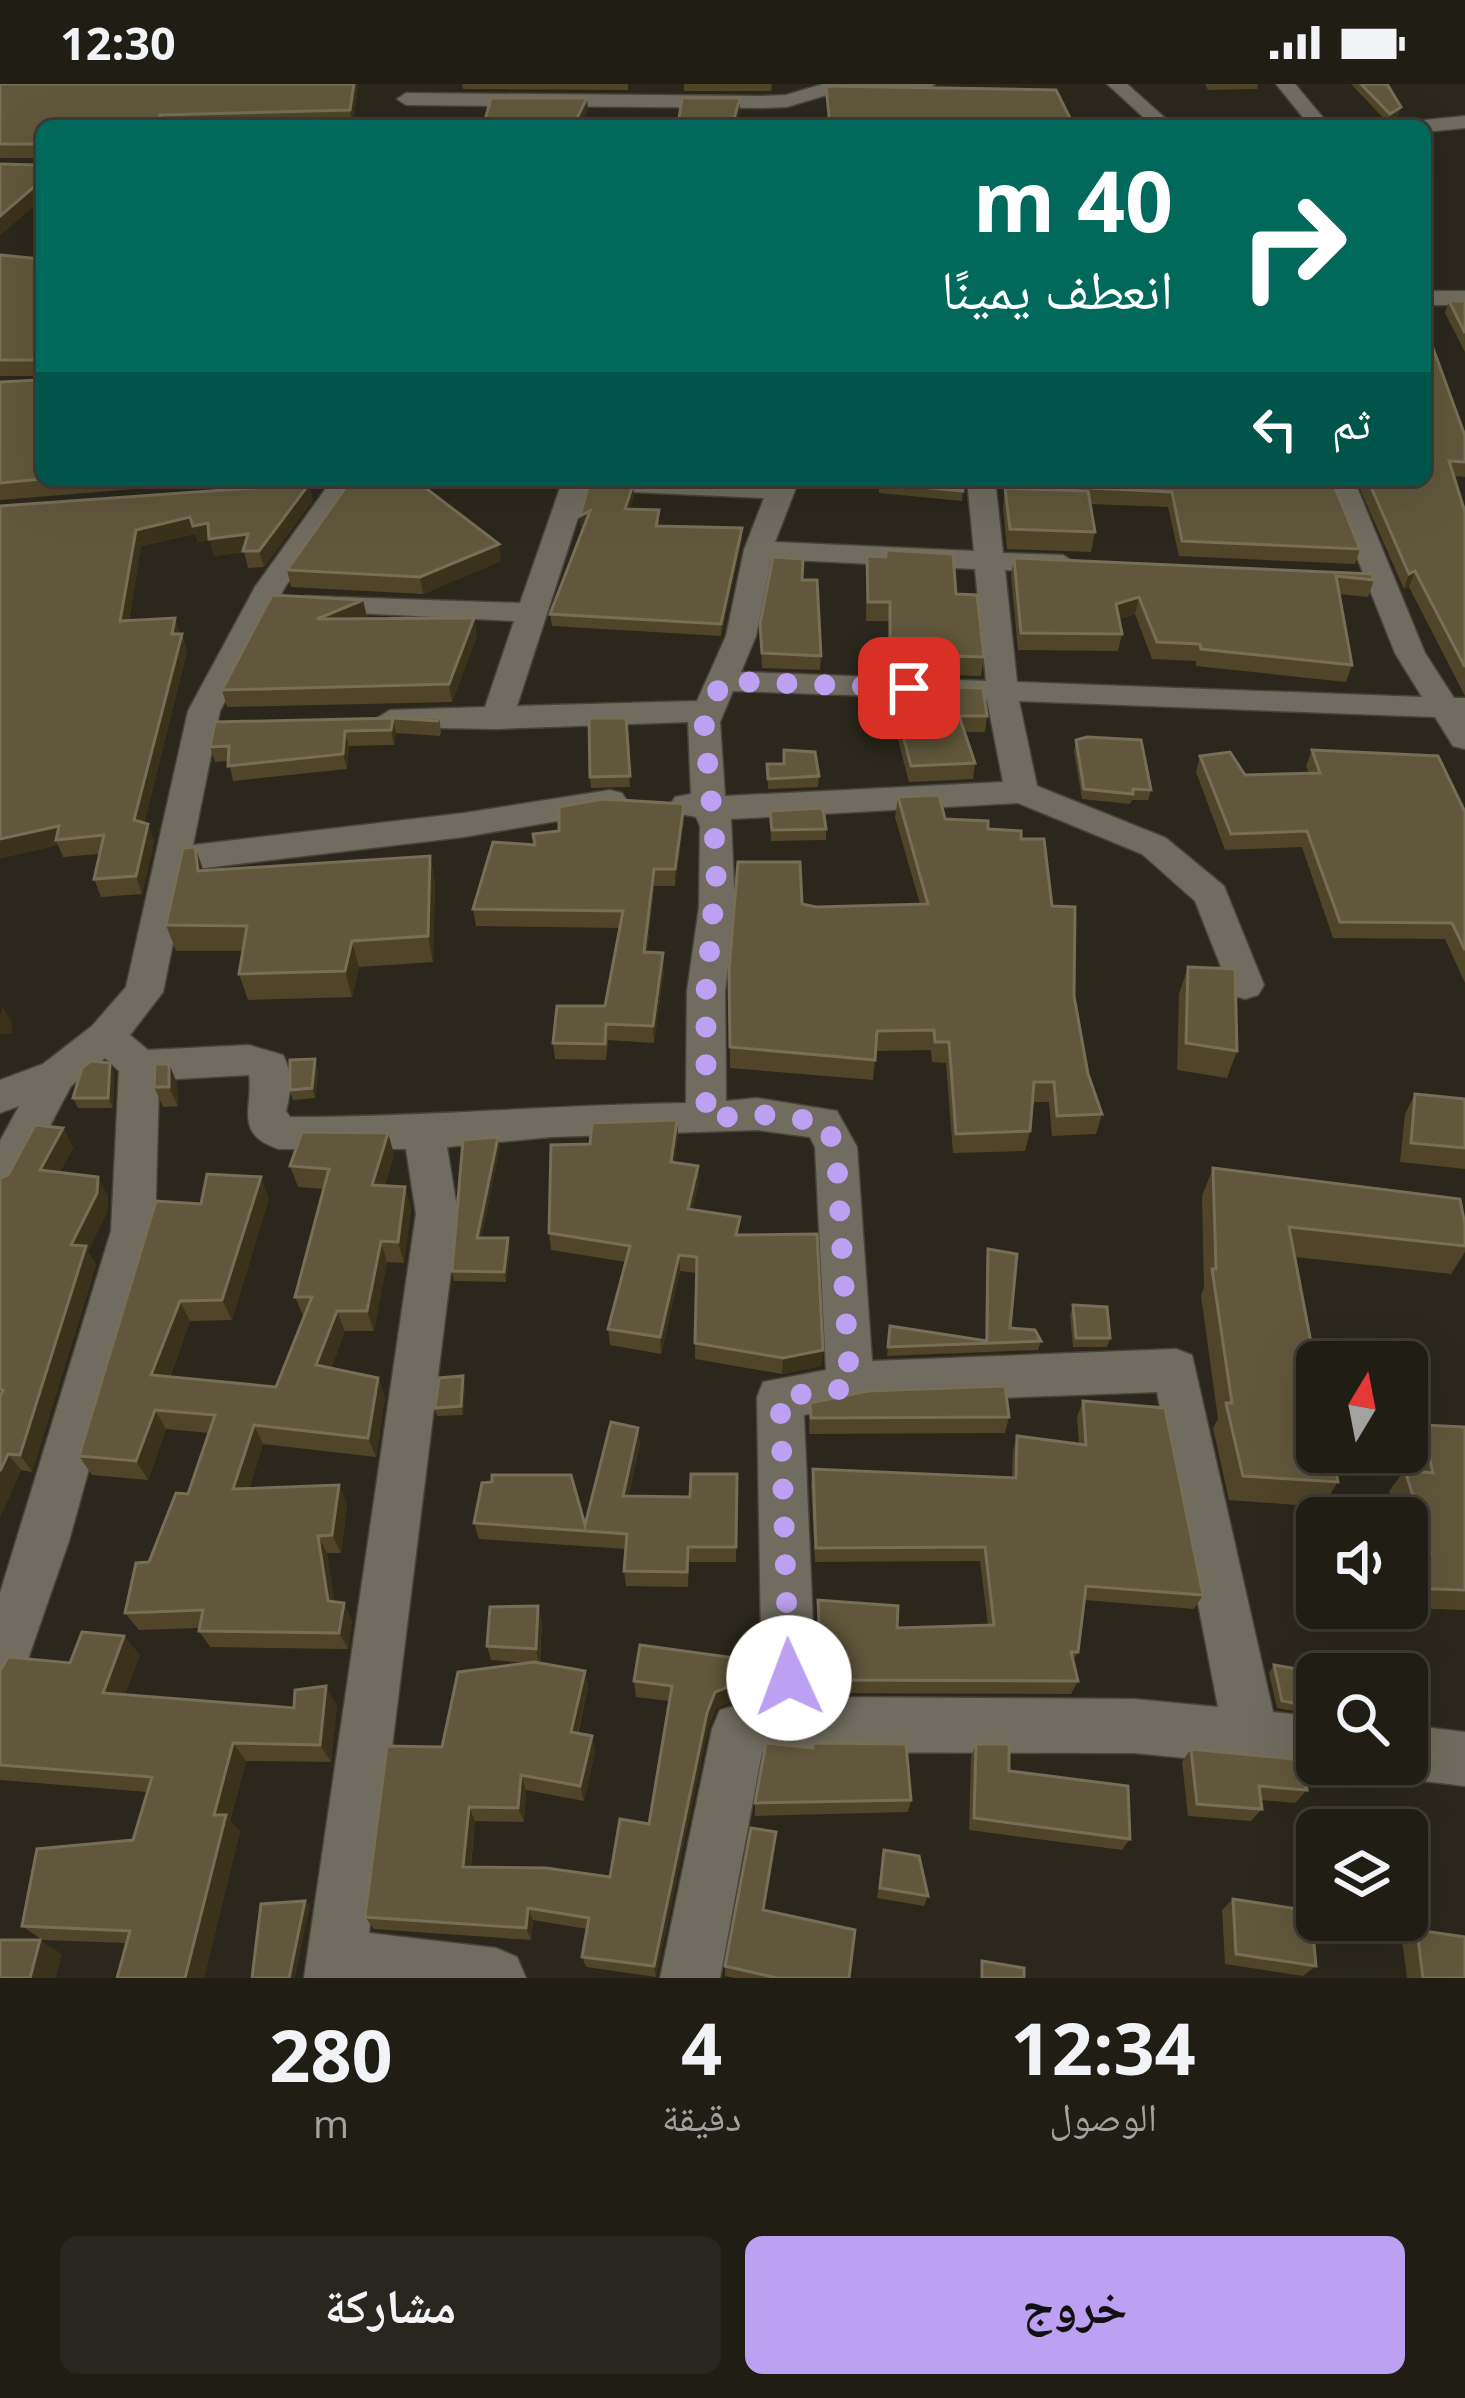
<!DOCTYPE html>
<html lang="ar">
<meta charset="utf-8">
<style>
body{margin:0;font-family:"Open Sans","Noto Naskh Arabic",sans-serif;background:#28261e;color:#f1f3f6;direction:rtl;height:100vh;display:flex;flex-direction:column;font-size:45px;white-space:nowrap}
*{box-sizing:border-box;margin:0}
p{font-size:39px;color:#a2a2a0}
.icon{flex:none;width:66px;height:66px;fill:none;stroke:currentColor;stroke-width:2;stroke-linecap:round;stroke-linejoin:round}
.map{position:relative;height:1894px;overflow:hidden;direction:ltr}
.drawer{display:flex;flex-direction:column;background:#201d15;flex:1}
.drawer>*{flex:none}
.top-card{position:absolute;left:36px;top:36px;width:1395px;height:366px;border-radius:18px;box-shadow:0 12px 48px #0002,0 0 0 3px #3d3b34;direction:rtl;background:#00695c;color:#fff;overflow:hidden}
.needle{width:78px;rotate:10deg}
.fabs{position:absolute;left:1296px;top:1257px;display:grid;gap:24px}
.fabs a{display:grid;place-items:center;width:132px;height:132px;border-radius:18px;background:#201d15;box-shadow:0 12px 48px #0002,0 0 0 3px #3d3b34;font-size:60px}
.pin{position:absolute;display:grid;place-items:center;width:102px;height:102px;color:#fff;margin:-51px;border-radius:24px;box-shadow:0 6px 18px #0006}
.me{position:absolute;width:132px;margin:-66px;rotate:358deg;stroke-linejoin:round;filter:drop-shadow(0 0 9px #0008)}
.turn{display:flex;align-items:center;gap:42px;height:252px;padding:0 60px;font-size:54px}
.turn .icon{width:156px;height:156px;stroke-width:2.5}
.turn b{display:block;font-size:84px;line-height:102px}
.then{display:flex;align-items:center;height:114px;padding:0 60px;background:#0003;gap:24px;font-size:45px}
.eta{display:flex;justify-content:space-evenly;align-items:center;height:204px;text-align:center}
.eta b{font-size:72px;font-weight:700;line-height:84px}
.action{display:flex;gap:24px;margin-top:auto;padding:24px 60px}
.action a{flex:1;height:138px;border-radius:18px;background:#bca0f2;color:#111;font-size:48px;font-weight:700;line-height:138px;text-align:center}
.action a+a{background:#28261e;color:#f1f3f6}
.status{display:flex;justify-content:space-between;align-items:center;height:84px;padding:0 60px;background:#201d15;direction:ltr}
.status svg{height:33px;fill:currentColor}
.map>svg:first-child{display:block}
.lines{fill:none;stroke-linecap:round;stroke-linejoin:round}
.minor-casing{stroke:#48443b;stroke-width:3}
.minor{fill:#706c5f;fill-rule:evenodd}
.wall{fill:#504528}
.shaded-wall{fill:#3a321b}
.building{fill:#60573c;stroke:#766e56;stroke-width:3}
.route{stroke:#bca0f2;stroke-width:21;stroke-dasharray:0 37.8}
</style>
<div class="status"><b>12:30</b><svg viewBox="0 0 49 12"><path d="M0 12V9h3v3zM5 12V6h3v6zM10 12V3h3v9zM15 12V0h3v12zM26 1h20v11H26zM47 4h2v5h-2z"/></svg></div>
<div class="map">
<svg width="1465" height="1894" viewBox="0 0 1465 1894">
<rect width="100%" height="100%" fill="#2b271c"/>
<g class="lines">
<defs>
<path id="minor" d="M823,0H935L926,6L840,7L787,23L762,24L406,21L397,15L406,9L762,12L786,11Z
M1107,0H1127L1174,42H1153Z
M1276,0H1295L1330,42H1310Z
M1465,32V44L1425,48V42H1415L1425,36Z
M1425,207H1465V221H1425Z
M332,396H360L285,503L220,627L193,761L464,729L610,706L622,709L627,717L622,725L610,728L464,753L188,786L163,908L130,951L148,966L249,961L283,971C293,990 291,1007 286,1027L290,1033C422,1033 553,1021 686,1019L687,907L699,823L700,742L696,733L675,729L670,721L675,713L691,710L688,638L497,645L379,643L374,636L390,626L485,623L514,537L315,527L305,524L300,518L305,512L520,519L560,404L544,402L540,396H799L775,458L974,467L967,396H995L1003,469L1063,471L1077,480L1063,489L1005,486L1017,598L1422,613L1395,569L1326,396H1354L1425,569L1454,614H1465V665L1453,662L1435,633L1019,617L1037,702L1166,754L1224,802L1264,901L1258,911L1245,915L1232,911L1195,817L1142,770L1018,719L731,735L735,823L725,907L726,1017L757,1014L837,1027L857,1063L872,1277L1176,1265L1192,1271L1273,1628L1317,1633V1680H1334L1317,1687L1134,1669L762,1668L720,1894H660L712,1645L720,1626L762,1614L757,1313L763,1298L826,1286L815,1063L810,1053L757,1046L551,1053L447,1063L458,1130L369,1849L496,1864L517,1873L526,1894H304L416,1130L406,1065H279C232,1050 254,1022 249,991L159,996L155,1147L69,1457L19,1601L0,1608V1509L111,1147L119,987L105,974L71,1002L15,1108L0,1113V1057L19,1022L0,1029V996L43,980L92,942L126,903L188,627L255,503ZM587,406L764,414L744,466L726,552L697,617L517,622ZM771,475L975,485L986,597L741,588L756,552ZM733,607L987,616L1003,698L725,712L720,638ZM1157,1308L1218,1623L1134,1615L816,1613L804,1331L865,1319Z
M1407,1641L1465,1648V1702L1407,1695L1388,1687L1385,1680H1407Z"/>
</defs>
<use href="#minor" class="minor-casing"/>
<use href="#minor" class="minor"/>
</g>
<path class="wall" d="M0,0H358L353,40L42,42V115L0,151V80L37,81L39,74H0Z
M462,0H628V6L463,5Z
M684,0H772L771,7H684Z
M1205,0H1258L1257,5L1208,6Z
M1351,0H1387L1401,23L1398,31L1388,39Z
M0,171L42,175V396H244L0,416V298L40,296V292H0Z
M1449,217H1465V268L1445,229Z
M1465,352V393L1454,392L1465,428V612L1409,503L1404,505L1356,396H1425Z
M424,396L421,401L501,477L423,510L291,503L287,486Z
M879,396L963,407L962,417L879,409Z
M1084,396H1332L1360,465L1355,480L1179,472L1168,423L1090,420L1095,448L1091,468L1007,465L1003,423L1005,404L1086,407Z
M309,400L313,416L264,483L248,484L244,468L214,472L210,456L198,458L195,450L141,462L129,537L182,550L187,567L144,739L148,740L154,758L142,810L101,813L94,795L99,770L63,773L58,761L1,774L0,422Z
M633,401L634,413L629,425L659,426V442L742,456L721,552L552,542L550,530L584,442L581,443L580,432Z
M867,472L956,510L984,573L981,592L888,589L889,537H866Z
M1014,474L1372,490L1374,496L1368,513L1339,510L1352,581L1346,598L1196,582V577L1152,575L1135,530L1119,535L1122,550L1118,567L1018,566L1011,491Z
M802,496L821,572L820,586L762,584L760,540Z
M363,516L367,534L363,535L474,534L477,552L452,618L227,623L222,606Z
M890,601L987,632L985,648H965L975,679L973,695L909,698L888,617Z
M439,633L441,648L440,652L396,649L394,661L349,662L347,685L233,697L229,677L215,678L210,663L215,638Z
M626,634L630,703L591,704L590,693Z
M1076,656L1151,706L1148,716H1132L1130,720L1082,715L1074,667Z
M1312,666L1465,728V899L1445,855L1333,854L1302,763L1225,766L1196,688L1200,672L1245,691L1309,690L1306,682Z
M767,680L819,692L818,703L768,705Z
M898,713L945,735L1021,755L1052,822L1074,912L1088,990L1102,1030L1096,1050L1052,1052L1049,1018H1033L1030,1047L1025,1067L953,1069L946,979L932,978L931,966L876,967L873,996L730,984L729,887L802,820L816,823L920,820L895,733Z
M770,727L826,745V756L771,757Z
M684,737L675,802H654L647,868L664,886L654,959L608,956L606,976L555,975L553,959L605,922L620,844L476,842L473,825L535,761Z
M195,763L204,787L430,772L435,798L433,878L359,883L352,913L248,916L239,890L243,867H176L166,841Z
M1188,883L1237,967L1227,994L1177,986L1179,910Z
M110,979L114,989L113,1024H78L73,1014Z
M169,980L177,999L178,1022L163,1023L154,1003Z
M318,985L315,1014L293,1016L290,1006Z
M1415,1010L1465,1015V1085L1400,1078L1405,1030Z
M677,1036L678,1053L674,1078L698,1082L699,1099L692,1126L740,1151L823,1266L821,1282L782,1290L695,1275L696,1189L680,1187L661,1270L610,1261L608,1245L626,1178L551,1166L549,1149L590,1060Z
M63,1044L73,1064L60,1088L108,1112L107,1128L88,1167L96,1181L32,1388L21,1386L0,1433V1094L8,1091Z
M500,1062L481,1154L510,1164L506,1198L454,1197L452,1187Z
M394,1070L385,1102L405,1103L411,1124L404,1179L387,1178L374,1247H345L331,1284L378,1294L385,1313L376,1373L263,1360L249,1405L339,1401L347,1420L341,1469H327L334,1518L352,1536L348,1565L210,1563L199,1547V1544L139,1546L125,1529L149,1478L188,1410L209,1349L166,1345L148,1396L92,1391L79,1372L201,1120L269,1114L232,1236L190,1237L170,1293L276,1303L304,1234L295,1213L324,1105L298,1103L290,1082Z
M1213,1084L1465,1141V1168L1451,1190L1295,1173L1338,1398L1322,1423L1229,1416L1213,1344L1218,1335L1201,1212L1204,1203L1202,1112Z
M988,1165L1010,1244L1041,1257L1038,1266L887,1272L890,1242L985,1256L986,1175Z
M1073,1221L1110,1254L1107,1263H1073L1070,1231Z
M465,1301L463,1331L437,1332L435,1324Z
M1083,1317L1203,1511L1194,1525L1084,1516L1078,1568L1073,1577L1078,1597L1071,1610L820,1609L817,1530L818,1516L897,1544L988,1541L980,1477L815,1478L811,1401L813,1385L1012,1394L1013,1367L1017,1352L1079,1360L1077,1333Z
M810,1319L1009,1333L1005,1349L809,1350Z
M1422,1341L1465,1343V1526L1407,1524V1434H1397L1389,1407L1405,1386L1412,1387L1407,1361Z
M638,1344L640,1361L628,1412L690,1413L737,1390L736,1478H689L688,1503L626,1502L624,1487L626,1465L479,1455L474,1439L585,1441Z
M538,1522L542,1537L540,1579L585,1587L588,1603L578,1650L592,1652L595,1667L584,1717L526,1706L524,1738L475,1737L471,1783L610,1793L649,1740L669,1617L636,1613L634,1597L735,1590L731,1618L716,1624L708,1644L656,1893L586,1883L582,1873L587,1845L533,1836L531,1856L374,1845L365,1833L442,1663L528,1579L491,1576L487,1562Z
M140,1571L125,1610L294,1624L337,1621L331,1678L246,1677L230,1737L240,1747L204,1894H117L126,1859L42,1856L22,1842L133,1756L147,1708L0,1696V1587Z
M1274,1581L1317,1590V1631L1277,1624L1269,1589Z
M976,1660L1009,1687L1130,1755L1122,1766L969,1746L971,1673Z
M1191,1665L1307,1706L1295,1719L1261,1716L1262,1725L1251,1737L1188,1732L1182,1678Z
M911,1716L908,1728L755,1732V1719Z
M776,1748L764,1827L849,1894H734L725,1892V1882Z
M884,1766L928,1812L924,1822L877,1814Z
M1233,1815L1316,1882L1303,1892L1225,1880L1222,1826Z
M1417,1846L1465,1894H1407L1402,1856Z"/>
<path class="shaded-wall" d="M354,0H358L353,40L350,26Z
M587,14L588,27L580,42H573Z
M740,14V28L736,42H732Z
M1401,23L1398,31L1388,39L1390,30Z
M42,96V115L0,151V132Z
M309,400L313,416L264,483L259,467Z
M633,401L634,413L626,436L625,425Z
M590,427L591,439L581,443L580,432Z
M190,433L195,450L141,462L126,554L120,537L136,446Z
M208,439L248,450L244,468L214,472L210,456L198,458L193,442Z
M742,444V456L721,552V540Z
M499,460L501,477L423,510L420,493Z
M1415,487L1409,503L1404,505L1409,490Z
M1139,513L1135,530L1112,537L1116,520Z
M363,516L367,534L321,553L317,535Z
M175,534L187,567L141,753L134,736Z
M474,534L477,552L452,618L449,600Z
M393,634L396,649L394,661L391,646Z
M345,647L349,662L347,685L343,670Z
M684,720V737L675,802V785Z
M148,740L154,758L142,810L136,792Z
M59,742L56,756L58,761L1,774L0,777V755Z
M195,763L204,789L198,787Z
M430,772L435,798L433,878L428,852Z
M654,785V802L645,885L644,868Z
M352,857L359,883L352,913L345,887Z
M663,869L664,886L654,959L653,942Z
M3,923L12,940V949L0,951V932Z
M315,975L318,985L315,1014L312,1004Z
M110,979L114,989L113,1024L108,1014Z
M169,980L177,999L178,1022L169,1003Z
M677,1036L678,1053L672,1095L671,1078Z
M63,1044L73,1064L51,1105L40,1086Z
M388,1049L394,1070L379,1123L372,1101Z
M498,1053L500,1062L479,1163L477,1154Z
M698,1082L699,1099L689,1142L688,1125Z
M98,1093L108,1112L107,1128L88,1167L96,1181L32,1388L20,1371L71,1161Z
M261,1093L269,1114L232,1236L222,1216Z
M405,1103L411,1124L404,1179L398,1158Z
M508,1154L510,1164L506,1198L504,1188Z
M381,1157L387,1178L374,1247L367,1227Z
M679,1171L680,1187L661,1270L660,1253Z
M180,1217L190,1237L163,1311L151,1291Z
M337,1227L345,1247L324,1301L316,1281Z
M823,1266L821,1282L782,1290L783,1274Z
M463,1292L465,1301L463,1331L461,1322Z
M378,1294L385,1313L376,1373L368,1354Z
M155,1326L166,1345L148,1396L136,1377Z
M254,1341L263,1360L243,1424L233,1405Z
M638,1344L640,1361L625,1428L623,1412Z
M8,1370L21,1386L0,1433V1387Z
M339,1401L347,1420L341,1469L332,1451Z
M318,1452L327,1469L337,1534L328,1517Z
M344,1519L352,1536L348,1565L339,1549Z
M538,1522L542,1537L539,1580L536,1565Z
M124,1552L140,1571L119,1627L103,1609Z
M735,1574L731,1618L716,1624L708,1644L656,1893L654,1882L707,1629L715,1608Z
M585,1587L588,1603L574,1663L571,1648Z
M326,1602L337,1621L331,1678L320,1661Z
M592,1652L595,1667L584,1717L580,1702Z
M233,1659L246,1677L230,1737L240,1747L204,1894H185L214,1731Z
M521,1691L526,1706L524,1738L518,1724Z
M469,1723L475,1737L469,1795L463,1783Z
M305,1817L310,1822L295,1894H289Z
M528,1824L533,1836L531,1856L526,1844Z
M40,1856L62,1870L56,1894H30Z"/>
<path class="building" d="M0,0H354L350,26L160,31V42H42V65L38,60H0Z
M1361,0H1387L1401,23L1390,30Z
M826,2L1056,6L1074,42H830Z
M491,14H587L573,42H491L493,36H485Z
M682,14H740L732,42H678Z
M42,65V96L0,132V80L37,81Z
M0,171L42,175V395L0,399V298L40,296V276H0Z
M1449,217H1465V249Z
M1425,242L1465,352V378L1449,377L1465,428V583L1415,487L1409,490L1368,396H1425Z
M351,396H415L499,460L420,493L287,486Z
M879,396H963V407L879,399Z
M1090,396H1332L1360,465L1182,457L1172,408L1092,404Z
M589,399L633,401L625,425L659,426L656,442L742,444L721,540L550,530L590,427L580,432Z
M309,400L259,467H243L248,450L209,455L208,439L193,442L190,433L136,446L120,537L175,534L172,550H182L134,736L148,740L136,792L94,795L104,751L56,756L59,742L0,755V422Z
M1005,404L1088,407L1095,448L1010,445Z
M886,466L953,470L956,510L977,511L984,573L890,570V518H868L867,472L886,473Z
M773,473L803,475L802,496H817L821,572L762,569L760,540Z
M1014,474L1372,490L1374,496L1336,492L1352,581L1201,565L1200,560L1157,558L1139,513L1116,520L1122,550L1021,549Z
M272,511L363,516L317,535L474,534L449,600L222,606Z
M890,601L983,604L987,632H959L975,679L911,682Z
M439,633L437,637L393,634L391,646L345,647L343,670L228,682L229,662L210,663L215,638Z
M589,634H626L630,692L590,693Z
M1087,653L1141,656L1151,706L1133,705V710L1084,705L1076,656Z
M784,666L815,668L819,692L768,695L767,680H784Z
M1312,666L1438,672L1465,728V866L1452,839L1340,838L1307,747L1231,750L1200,672L1230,668L1245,691L1320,689Z
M939,711L945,735L988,737V745L1021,747V755H1044L1052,822L1075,823L1074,912L1088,990L1102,1030L1057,1032L1054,998H1034L1030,1047L956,1050L949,958H935L934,946L877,947L875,976L730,963L729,887L738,778H800L802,820L816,823L928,820L898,713Z
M603,715L684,720L675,785H654L644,868L663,869L653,942L606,940L605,960L553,959L557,922H605L623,827L473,825L493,758L535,761L533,750L559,747V723Z
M823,724L826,745L772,746L770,727Z
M195,763L198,787L430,772L428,852L352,857L345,887L239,890L247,842L166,841L183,764Z
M1188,883L1235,885L1237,967L1186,959Z
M315,975L312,1004L290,1006V976Z
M91,977L110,979L108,1014H73L82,984Z
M155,980H169V1003H154Z
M1415,1010L1465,1015V1064L1411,1059Z
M677,1036L671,1078L698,1082L688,1125L740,1133L736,1151L817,1150L823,1266L783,1274L695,1259L697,1173L679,1171L660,1253L608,1245L630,1162L549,1149L551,1061L590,1060L592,1039Z
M35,1041L63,1044L40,1086L98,1093L97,1109L71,1161L86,1162L20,1371L8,1370L0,1387V1313L3,1306L0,1305V1094L8,1091Z
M302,1048L388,1049L372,1101L405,1103L398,1158L381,1157L367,1227H337L316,1281L378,1294L368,1354L254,1341L233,1405L339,1401L332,1451L318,1452L328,1517L344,1519L339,1549L199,1547L203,1526L125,1529L136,1479L149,1478L176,1409L188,1410L215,1331L155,1326L136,1377L79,1372L156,1117L201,1120L207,1090L261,1093L222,1216L180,1217L151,1291L276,1303L312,1213H295L329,1085L290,1082Z
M498,1053L477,1154H508L504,1188L452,1187L463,1056Z
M1213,1084L1460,1115L1465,1141V1162L1289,1143L1317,1290V1368H1332L1338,1398L1243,1392L1226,1319H1232L1212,1185H1216Z
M988,1165L1017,1170L1010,1244L1035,1246L1041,1257L888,1263L890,1242L987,1257Z
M1073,1221L1107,1223L1110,1254H1076Z
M463,1292L461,1322L435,1324L439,1294Z
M1005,1302L1009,1333L811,1334L810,1319L868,1307Z
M1083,1317L1165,1324L1203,1511L1086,1502L1078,1568H1071L1078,1597L822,1596L818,1516L898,1522L897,1544L994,1541L985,1463L816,1464L813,1385L1016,1394L1017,1352L1086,1361Z
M611,1338L638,1344L623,1412L690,1413L691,1390H737L736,1463H688L687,1488L624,1487L627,1450L474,1439L482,1399L492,1398V1391H571L585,1441Z
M1422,1341L1465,1343V1506L1407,1504V1466L1430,1468L1405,1386L1433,1389Z
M538,1522L536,1565L487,1562L490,1523Z
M82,1548L124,1552L103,1609L294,1624L295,1606L326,1602L320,1661L233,1659L214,1731H226L185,1894H117L130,1847L22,1842L37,1765L133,1756L152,1693L0,1681V1587L8,1573L70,1579Z
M640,1561L735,1574L731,1602L715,1608L707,1629L654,1882L582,1873L589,1834L528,1824L526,1844L365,1833L387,1662L442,1663L458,1588L534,1578L585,1587L571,1648L592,1652L580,1702L521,1691L518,1724L469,1723L463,1783L546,1784L610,1793L620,1735L649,1740L672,1602L634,1597Z
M1274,1581L1327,1590H1317V1623L1282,1617Z
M766,1659L813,1664V1659L906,1660L911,1716L755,1719Z
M976,1660H1009V1687L1128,1702L1130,1755L974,1734Z
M1191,1665L1302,1676L1307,1706L1259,1702L1262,1725L1197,1720Z
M751,1744L776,1748L763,1826L855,1846L849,1894H777L725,1882Z
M884,1766L919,1772L928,1812L880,1804Z
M1233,1815L1311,1827L1316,1882L1236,1870Z
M305,1817L289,1894H252L261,1820Z
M1417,1846L1465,1853V1894H1423Z
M0,1856H40L30,1894H0Z
M982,1877L1024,1884V1894H982Z"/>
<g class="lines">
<path class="route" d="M789,1594L780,1313L850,1304L836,1063L824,1038L757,1030L706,1035V907L717,782L704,638L722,597L909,604"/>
</g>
</svg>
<div class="fabs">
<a><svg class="needle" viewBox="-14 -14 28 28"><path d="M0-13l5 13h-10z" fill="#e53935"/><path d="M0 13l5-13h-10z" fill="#a2a2a0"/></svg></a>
<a><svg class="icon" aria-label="sound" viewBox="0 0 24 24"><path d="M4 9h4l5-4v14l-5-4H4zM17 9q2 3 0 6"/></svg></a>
<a><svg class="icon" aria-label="search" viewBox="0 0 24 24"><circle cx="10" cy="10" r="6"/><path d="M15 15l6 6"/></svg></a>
<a><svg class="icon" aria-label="layers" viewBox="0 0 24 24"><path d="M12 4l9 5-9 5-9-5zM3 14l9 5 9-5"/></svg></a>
</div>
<div class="pin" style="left:909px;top:604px;background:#d93025"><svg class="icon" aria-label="arrive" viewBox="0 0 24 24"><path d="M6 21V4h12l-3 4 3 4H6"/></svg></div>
<svg class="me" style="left:789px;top:1594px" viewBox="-20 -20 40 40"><circle r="19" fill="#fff"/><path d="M0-13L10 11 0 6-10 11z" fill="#bca0f2"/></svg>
<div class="top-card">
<div class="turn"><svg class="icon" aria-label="right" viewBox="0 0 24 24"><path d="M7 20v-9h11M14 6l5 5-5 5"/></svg><div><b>40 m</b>انعطف يمينًا</div></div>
<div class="then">ثم<svg class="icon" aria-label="left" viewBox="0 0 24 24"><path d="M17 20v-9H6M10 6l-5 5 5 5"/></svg></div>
</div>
</div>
<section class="drawer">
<div class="eta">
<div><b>12:34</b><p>الوصول</p></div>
<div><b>4</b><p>دقيقة</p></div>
<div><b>280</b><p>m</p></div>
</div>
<div class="action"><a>خروج</a><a>مشاركة</a></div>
</section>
